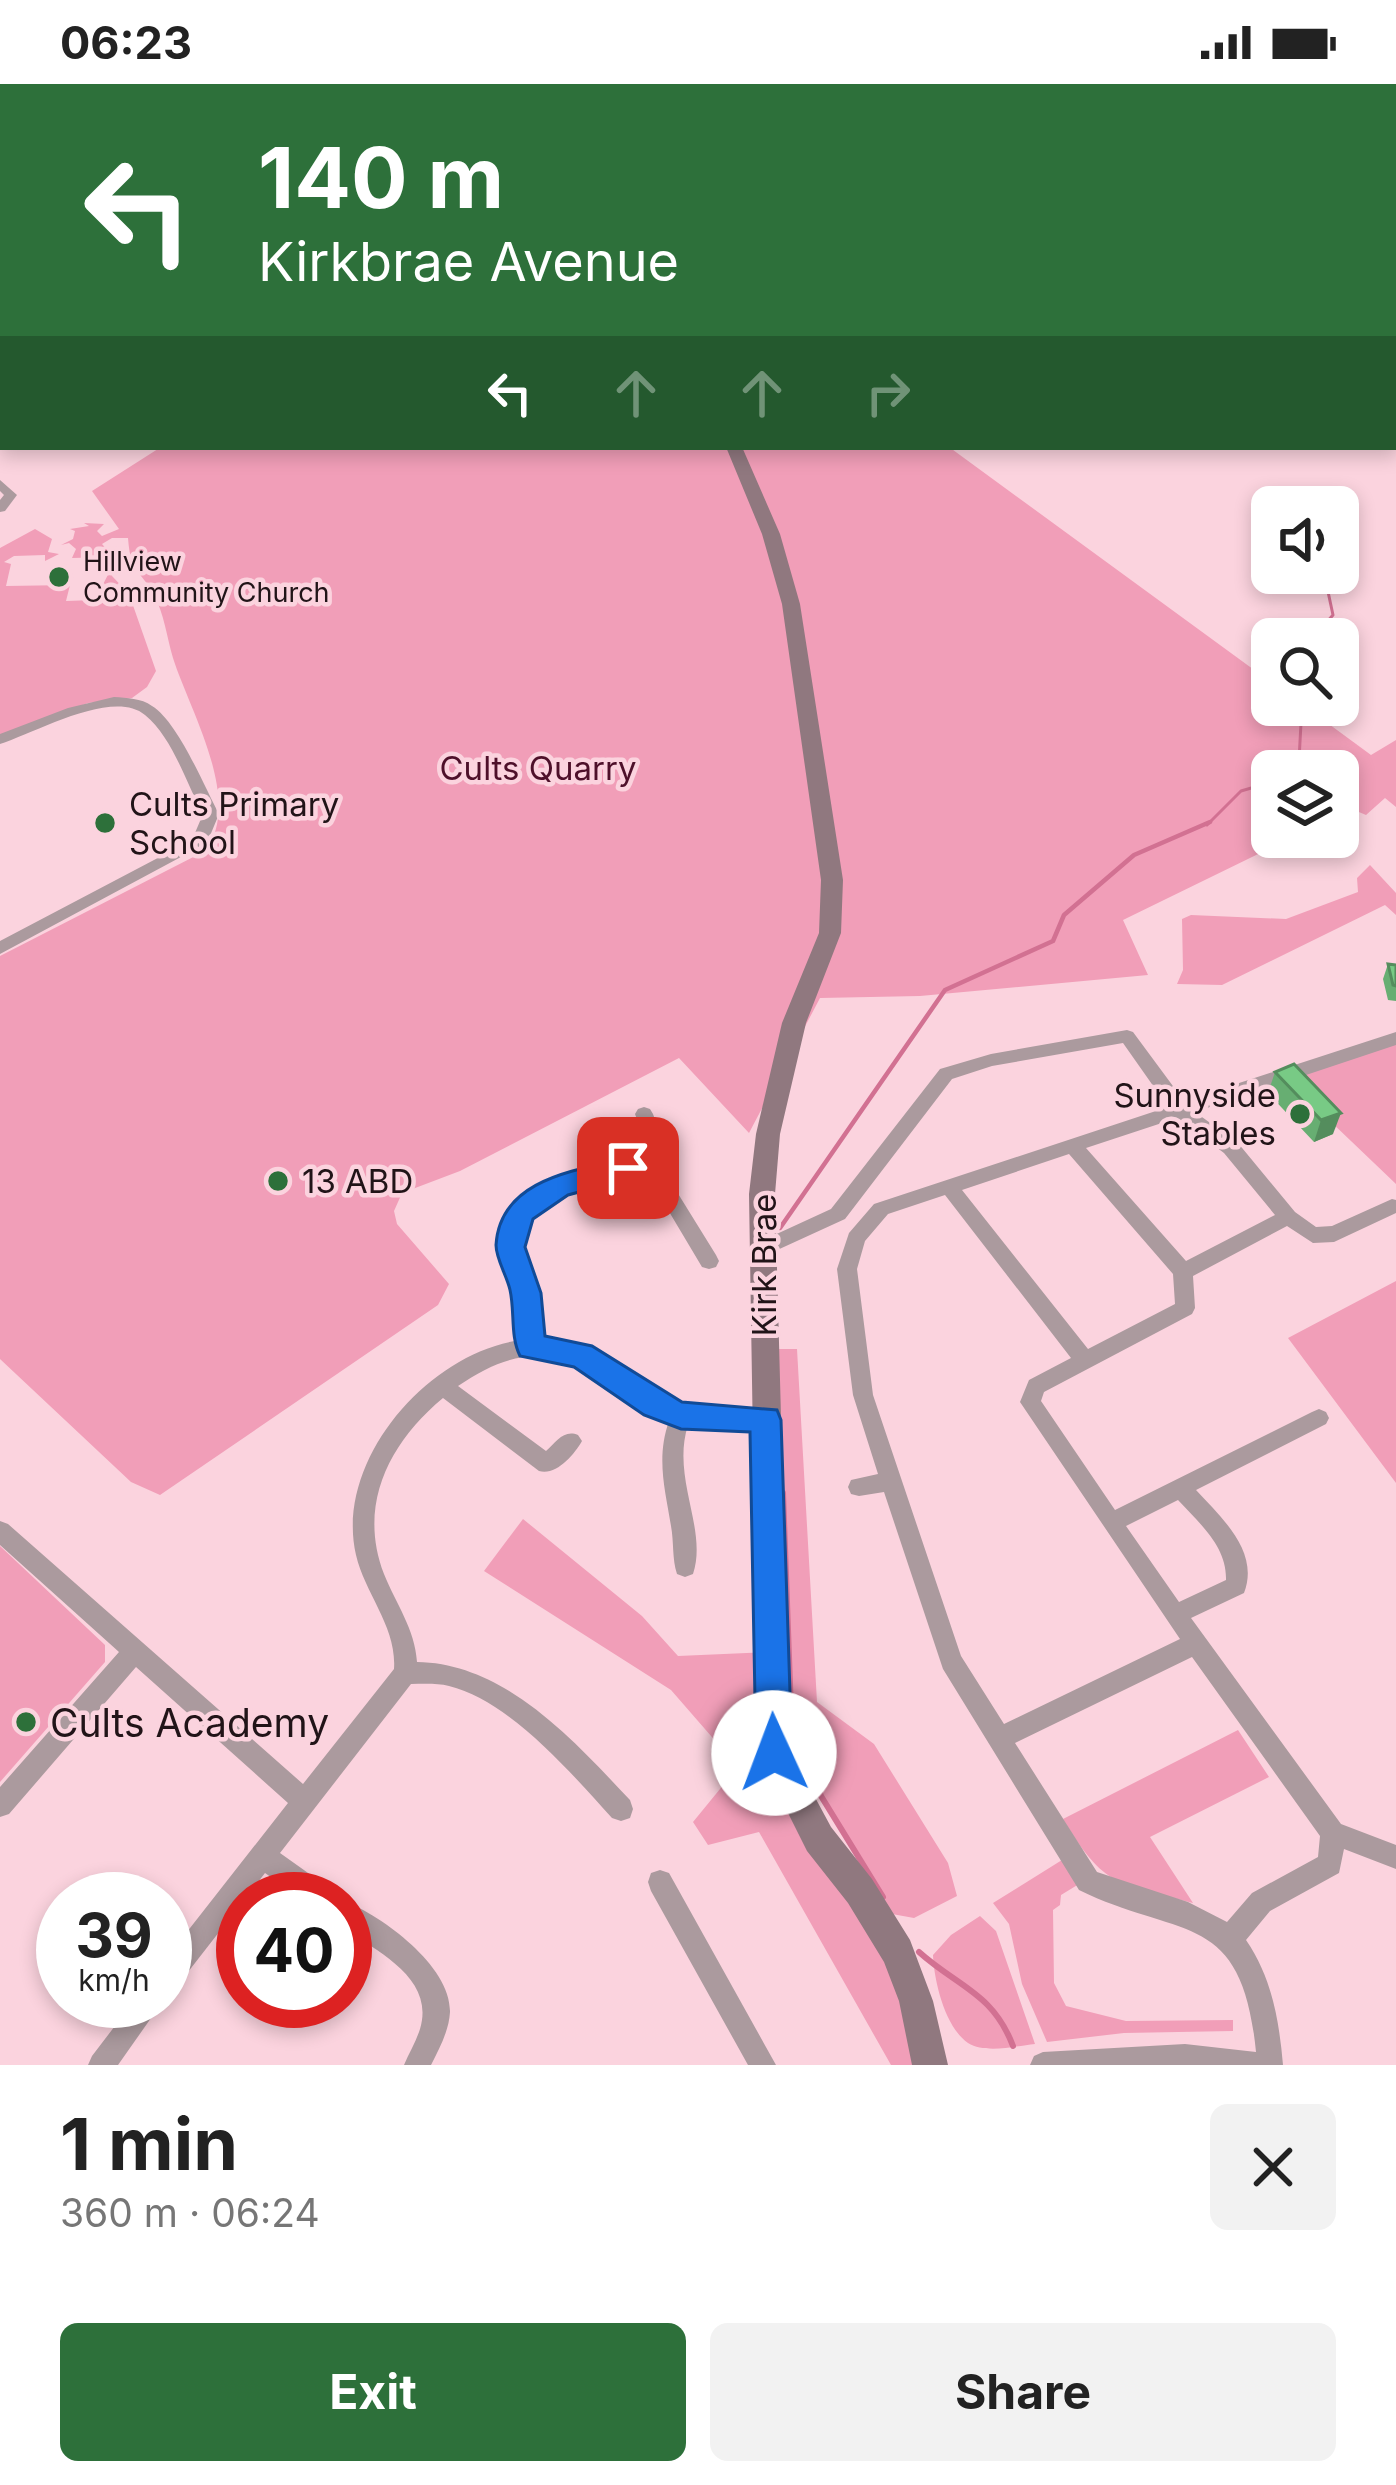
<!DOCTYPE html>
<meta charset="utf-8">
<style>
body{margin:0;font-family:Inter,sans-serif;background:#f2f2f2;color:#222;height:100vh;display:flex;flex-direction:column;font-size:45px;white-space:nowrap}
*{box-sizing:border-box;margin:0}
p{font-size:39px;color:#767676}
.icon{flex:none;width:66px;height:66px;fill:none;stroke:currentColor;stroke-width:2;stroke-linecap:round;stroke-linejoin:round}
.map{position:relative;height:1981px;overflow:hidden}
.drawer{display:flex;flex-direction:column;background:#fff;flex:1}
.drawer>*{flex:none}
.guide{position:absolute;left:0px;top:0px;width:1398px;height:366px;box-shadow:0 6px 18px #0003;background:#2d703a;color:#fff;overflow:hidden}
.buttons{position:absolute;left:1251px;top:402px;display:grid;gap:24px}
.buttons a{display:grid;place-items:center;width:108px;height:108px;border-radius:18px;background:#fff;box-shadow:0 6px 18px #0003;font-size:60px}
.speed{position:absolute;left:36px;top:1788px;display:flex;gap:24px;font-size:60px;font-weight:700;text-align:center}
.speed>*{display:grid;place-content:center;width:156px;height:156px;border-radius:50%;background:#fff;box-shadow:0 6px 18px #0003;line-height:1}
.speed small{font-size:30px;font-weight:400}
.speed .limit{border:18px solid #d22;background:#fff;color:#111}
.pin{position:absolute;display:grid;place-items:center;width:102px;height:102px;color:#fff;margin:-51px;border-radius:24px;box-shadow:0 6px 18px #0006}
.me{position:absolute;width:132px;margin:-66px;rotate:358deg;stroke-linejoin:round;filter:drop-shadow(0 0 9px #0008)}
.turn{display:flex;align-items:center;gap:42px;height:252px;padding:0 60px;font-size:54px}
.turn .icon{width:156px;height:156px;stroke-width:2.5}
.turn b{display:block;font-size:84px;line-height:102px}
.lanes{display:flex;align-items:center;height:114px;padding:0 60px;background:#0003;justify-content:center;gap:60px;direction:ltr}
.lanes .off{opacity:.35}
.round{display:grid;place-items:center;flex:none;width:126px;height:126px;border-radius:18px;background:#f2f2f2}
.head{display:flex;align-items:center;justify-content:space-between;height:204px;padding:0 60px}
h1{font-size:72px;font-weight:700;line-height:90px}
.action{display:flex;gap:24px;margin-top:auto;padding:24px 60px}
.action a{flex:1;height:138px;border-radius:18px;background:#2d703a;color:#fff;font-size:48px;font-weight:700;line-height:138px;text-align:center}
.action a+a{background:#f2f2f2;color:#222}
.status{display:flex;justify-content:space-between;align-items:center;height:84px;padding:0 60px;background:#fff;direction:ltr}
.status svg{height:33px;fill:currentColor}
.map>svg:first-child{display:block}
.green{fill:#f19eb8}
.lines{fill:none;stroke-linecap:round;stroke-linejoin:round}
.stream-far2{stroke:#d27192;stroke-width:3}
.stream-far1{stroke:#d27192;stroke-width:4.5}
.stream{stroke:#d27192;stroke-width:6}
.street{fill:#ab9a9e;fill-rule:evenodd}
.secondary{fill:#90787f;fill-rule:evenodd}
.wall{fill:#67ae72}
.shaded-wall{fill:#548d5d}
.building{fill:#78ca85;stroke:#548d5d;stroke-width:3}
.route{fill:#1a73e8;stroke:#114b97;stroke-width:3}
.poi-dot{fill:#2d703a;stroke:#fbd3de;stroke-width:4.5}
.labels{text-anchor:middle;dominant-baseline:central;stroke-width:9;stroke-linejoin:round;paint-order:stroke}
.far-poi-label{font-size:27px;fill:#211418;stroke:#fbd3de;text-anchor:start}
.park-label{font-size:33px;fill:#4e102a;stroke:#fbd3de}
.poi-label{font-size:33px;fill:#211418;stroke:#fbd3de;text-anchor:start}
.street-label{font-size:33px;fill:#211418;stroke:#fbd3de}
.near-poi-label{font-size:39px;fill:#211418;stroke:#fbd3de;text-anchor:start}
</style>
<div class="status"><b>06:23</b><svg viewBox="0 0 49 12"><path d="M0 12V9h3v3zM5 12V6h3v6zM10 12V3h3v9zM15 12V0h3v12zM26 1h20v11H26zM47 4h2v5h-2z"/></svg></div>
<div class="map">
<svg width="1396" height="1981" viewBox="0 0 1396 1981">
<rect width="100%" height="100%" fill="#fbd3de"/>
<path class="green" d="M161,363H949L1272,599V621H1303L1371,671L1396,656V723L1385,714L1366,731L1347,723L1338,728V687H1272V753H1293L1123,836L1148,891L920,912L820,914L749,1049L679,974L460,1087L402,1109L394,1127L397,1140L449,1200L438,1221L160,1411L131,1398L0,1275V872L205,767C244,717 189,625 173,574C167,554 164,529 154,511C139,483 131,492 128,454H112L102,460L109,468L117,467L110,473L72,474L76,465L69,459L61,461L73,455L75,447L70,445L89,442L84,439L104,440L97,447L102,452L119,445L92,407Z
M35,445L52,455L48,468L59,470L45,477V471L14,472L4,478L11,480L6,502L70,501L66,517L95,516L115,477L112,492L129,510L156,587L147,603L132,614L88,619L0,652V464Z
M1370,781L1396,809V831L1385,821L1222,901L1177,900L1183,886L1182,835L1191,831L1286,835L1358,808L1357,794Z
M1396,954V1100L1284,993Z
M1396,1197V1399L1288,1254Z
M778,1265H797L817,1618L874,1660L948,1779L957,1812L914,1834L892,1830L862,1774L821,1712L791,1627Z
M523,1435L642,1532L678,1572L770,1568L774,1669L898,1868L920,1981H891L759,1748L708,1761L693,1738L738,1683L671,1606L484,1487Z
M0,1462L105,1561V1578L0,1698Z
M1238,1646L1269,1693L1150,1753L1193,1819C1118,1799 1105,1805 1063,1735Z
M1062,1776L1079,1800L1061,1811L1060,1821L1053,1826L1054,1899L1066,1922L1126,1937L1233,1936V1947L1124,1949L1047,1958L1022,1900L1009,1840L993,1819Z
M980,1832L996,1847L1035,1960C1015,1962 986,1970 968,1959C945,1943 934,1897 933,1871L951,1851Z"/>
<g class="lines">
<path class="stream-far2" d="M1312,555L1333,531L1324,489
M1286,687L1299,676L1302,621
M1207,741L1241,707L1272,698"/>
<path class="stream-far1" d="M780,1144L945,906L1053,857L1064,831L1134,771L1210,738"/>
<path class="stream" d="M783,1409L791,1627L821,1712L883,1813
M919,1868C958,1903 993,1909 1013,1962"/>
<path class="street" d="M1395,292H1396V300H1395Z
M0,396L17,411L5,427L0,428V416L4,411L0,407Z
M114,613C127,614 141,614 152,622C178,638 204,702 219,730L207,759L0,870V857L192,756L203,730C186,699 173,654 145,631C113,604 35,649 0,660V650L68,624Z
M1127,946L1133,948L1184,1017L1396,948V961L1195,1028L1238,1059L1295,1128L1316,1143L1332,1142L1392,1115L1396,1116V1129L1334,1158L1313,1159L1287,1142L1193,1192L1195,1224L1192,1230L1044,1308L1041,1317L1115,1426L1312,1328L1319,1325L1326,1328L1329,1334L1326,1340L1196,1406C1222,1434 1260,1468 1244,1509L1191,1534L1341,1740L1396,1761V1785L1344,1765L1339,1789L1270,1827L1246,1856C1272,1894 1279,1936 1283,1981H1030L1034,1972L1043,1968L1185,1960L1256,1968C1242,1824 1181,1856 1079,1806L943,1585L884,1408L859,1412L851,1410L848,1403L851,1396L878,1390L853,1311L837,1185L849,1149L874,1120L1168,1023L1123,959L992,982L952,995L845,1135L762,1173L755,1170L752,1165L755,1160L831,1125L940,985L991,970ZM1177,1034L1224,1069L1275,1131L1186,1177L1086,1064ZM1069,1070L1173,1190L1175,1220L1088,1265L962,1106ZM945,1111L1071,1274L1029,1296L1020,1318L1180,1555L1004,1640L961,1572L873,1311L857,1185L865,1157L888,1130ZM1178,1416C1199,1439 1227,1462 1226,1496L1179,1518L1126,1442ZM1192,1573L1320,1752L1318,1773L1252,1809L1227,1838L1188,1818L1097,1788L1015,1659Z
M644,1023L650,1025L653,1030L669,1074L664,1087L716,1171L719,1177L716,1183L709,1185L702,1183L649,1094C607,1093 518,1106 521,1163C522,1178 532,1193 536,1208C540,1223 541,1239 541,1255L556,1256L588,1266L673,1320L697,1325L772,1330L775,1336L772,1342L765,1345L688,1341C671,1394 708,1445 693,1490L685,1493L677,1490C672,1475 674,1458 671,1442C665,1405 656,1374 669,1337C644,1327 627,1312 605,1297C553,1259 509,1267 458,1302L546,1367C556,1358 564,1345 578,1351L582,1357C574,1371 556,1392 539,1387L443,1314C390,1358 357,1420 384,1490C396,1520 415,1545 417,1578C505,1579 574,1657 630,1716L633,1725L630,1734L621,1737L612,1734C571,1689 510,1617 449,1602C437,1599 423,1600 411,1600L280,1769L332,1806L336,1815H302L265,1789L174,1906L165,1910V1876L288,1719L136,1583L9,1730L0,1733V1703L119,1568L0,1461V1437L8,1440L303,1700L394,1585C397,1543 365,1510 356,1471C334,1376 429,1268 521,1256C521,1237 520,1218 514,1200C510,1188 503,1177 502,1164C496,1097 598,1079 648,1080L651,1074L635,1030L638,1025Z
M660,1786L669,1789L776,1981H748L651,1807L648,1798L651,1789Z
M345,1817C383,1833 451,1882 450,1928C449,1947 439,1965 431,1981H404C409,1969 416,1958 420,1945C435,1895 380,1869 345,1845Z
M134,1917H163L118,1981H88L92,1972Z"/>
<path class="secondary" d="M1273,0H1287L1289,3H1275Z
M1395,86H1396V95H1395Z
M0,142H3L0,151Z
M726,363H742L780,450L800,520L843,796L841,849L806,939L780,1050L775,1110L790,1667L831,1743L872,1795L910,1856L933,1917L948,1981H912L899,1917L884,1878L848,1819L807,1767L758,1669L749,1110L756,1050L782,939L819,849L821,796L782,520L762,450Z"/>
</g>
<path class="wall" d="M1388,880L1396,881V917L1388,916L1383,895Z
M1275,988L1333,1050L1314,1058L1268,1009Z"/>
<path class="shaded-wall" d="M1341,1029L1333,1050L1314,1058L1321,1036Z"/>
<path class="building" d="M1388,880L1396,881V902L1393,901Z
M1294,980L1341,1029L1321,1036L1275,988Z"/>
<path class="route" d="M628,1074L639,1077L643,1084L639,1092L568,1111L533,1135L525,1163L541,1209L545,1252L592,1262L682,1318L777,1326L781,1336L792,1669L787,1681L774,1686L761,1681L756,1669L750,1348L681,1345L644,1331L574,1283L520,1272C510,1252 515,1228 510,1206C507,1192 496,1175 496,1161C500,1094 578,1086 628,1074Z"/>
<g class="poi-dot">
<circle cx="59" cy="493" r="12"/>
<circle cx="105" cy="739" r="12"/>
<circle cx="1300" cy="1030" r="12"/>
<circle cx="278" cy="1097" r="12"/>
<circle cx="26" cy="1638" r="12"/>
</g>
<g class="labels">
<g class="far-poi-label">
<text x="83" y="477">Hillview<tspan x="83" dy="31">Community Church</tspan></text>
</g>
<g class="park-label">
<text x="538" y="684">Cults Quarry</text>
</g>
<g class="poi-label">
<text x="129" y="720">Cults Primary<tspan x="129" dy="38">School</tspan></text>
<text x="1276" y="1011" text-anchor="end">Sunnyside<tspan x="1276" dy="38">Stables</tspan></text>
<text x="302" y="1097">13 ABD</text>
</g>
<g class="street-label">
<text transform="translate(764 1181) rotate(-90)">Kirk Brae</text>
</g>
<g class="near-poi-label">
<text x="50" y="1638">Cults Academy</text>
</g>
</g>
</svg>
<div class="buttons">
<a><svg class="icon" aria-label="sound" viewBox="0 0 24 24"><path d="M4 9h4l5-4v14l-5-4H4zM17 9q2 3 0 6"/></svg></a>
<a><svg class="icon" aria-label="search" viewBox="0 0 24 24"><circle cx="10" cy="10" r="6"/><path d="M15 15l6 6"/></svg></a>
<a><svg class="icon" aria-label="layers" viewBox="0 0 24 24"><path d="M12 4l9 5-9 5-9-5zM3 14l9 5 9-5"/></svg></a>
</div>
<div class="speed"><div>39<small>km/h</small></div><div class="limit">40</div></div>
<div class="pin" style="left:628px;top:1084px;background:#d93025"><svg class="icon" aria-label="arrive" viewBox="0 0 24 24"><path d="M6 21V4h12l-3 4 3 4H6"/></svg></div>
<svg class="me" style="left:774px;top:1669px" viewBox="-20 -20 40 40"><circle r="19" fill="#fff"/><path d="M0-13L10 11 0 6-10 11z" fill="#1a73e8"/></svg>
<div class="guide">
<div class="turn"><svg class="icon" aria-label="left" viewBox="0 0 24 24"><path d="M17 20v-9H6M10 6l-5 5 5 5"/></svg><div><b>140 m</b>Kirkbrae Avenue</div></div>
<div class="lanes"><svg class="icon" aria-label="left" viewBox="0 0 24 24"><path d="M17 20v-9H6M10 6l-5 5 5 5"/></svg><svg class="icon off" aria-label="ahead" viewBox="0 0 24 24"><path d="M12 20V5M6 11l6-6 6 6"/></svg><svg class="icon off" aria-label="ahead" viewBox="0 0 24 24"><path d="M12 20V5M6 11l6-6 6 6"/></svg><svg class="icon off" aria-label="right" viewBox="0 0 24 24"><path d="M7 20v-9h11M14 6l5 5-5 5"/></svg></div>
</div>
</div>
<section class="drawer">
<div class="head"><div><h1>1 min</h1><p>360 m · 06:24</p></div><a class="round"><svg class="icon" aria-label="close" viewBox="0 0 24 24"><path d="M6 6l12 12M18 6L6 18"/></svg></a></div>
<div class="action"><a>Exit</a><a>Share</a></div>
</section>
